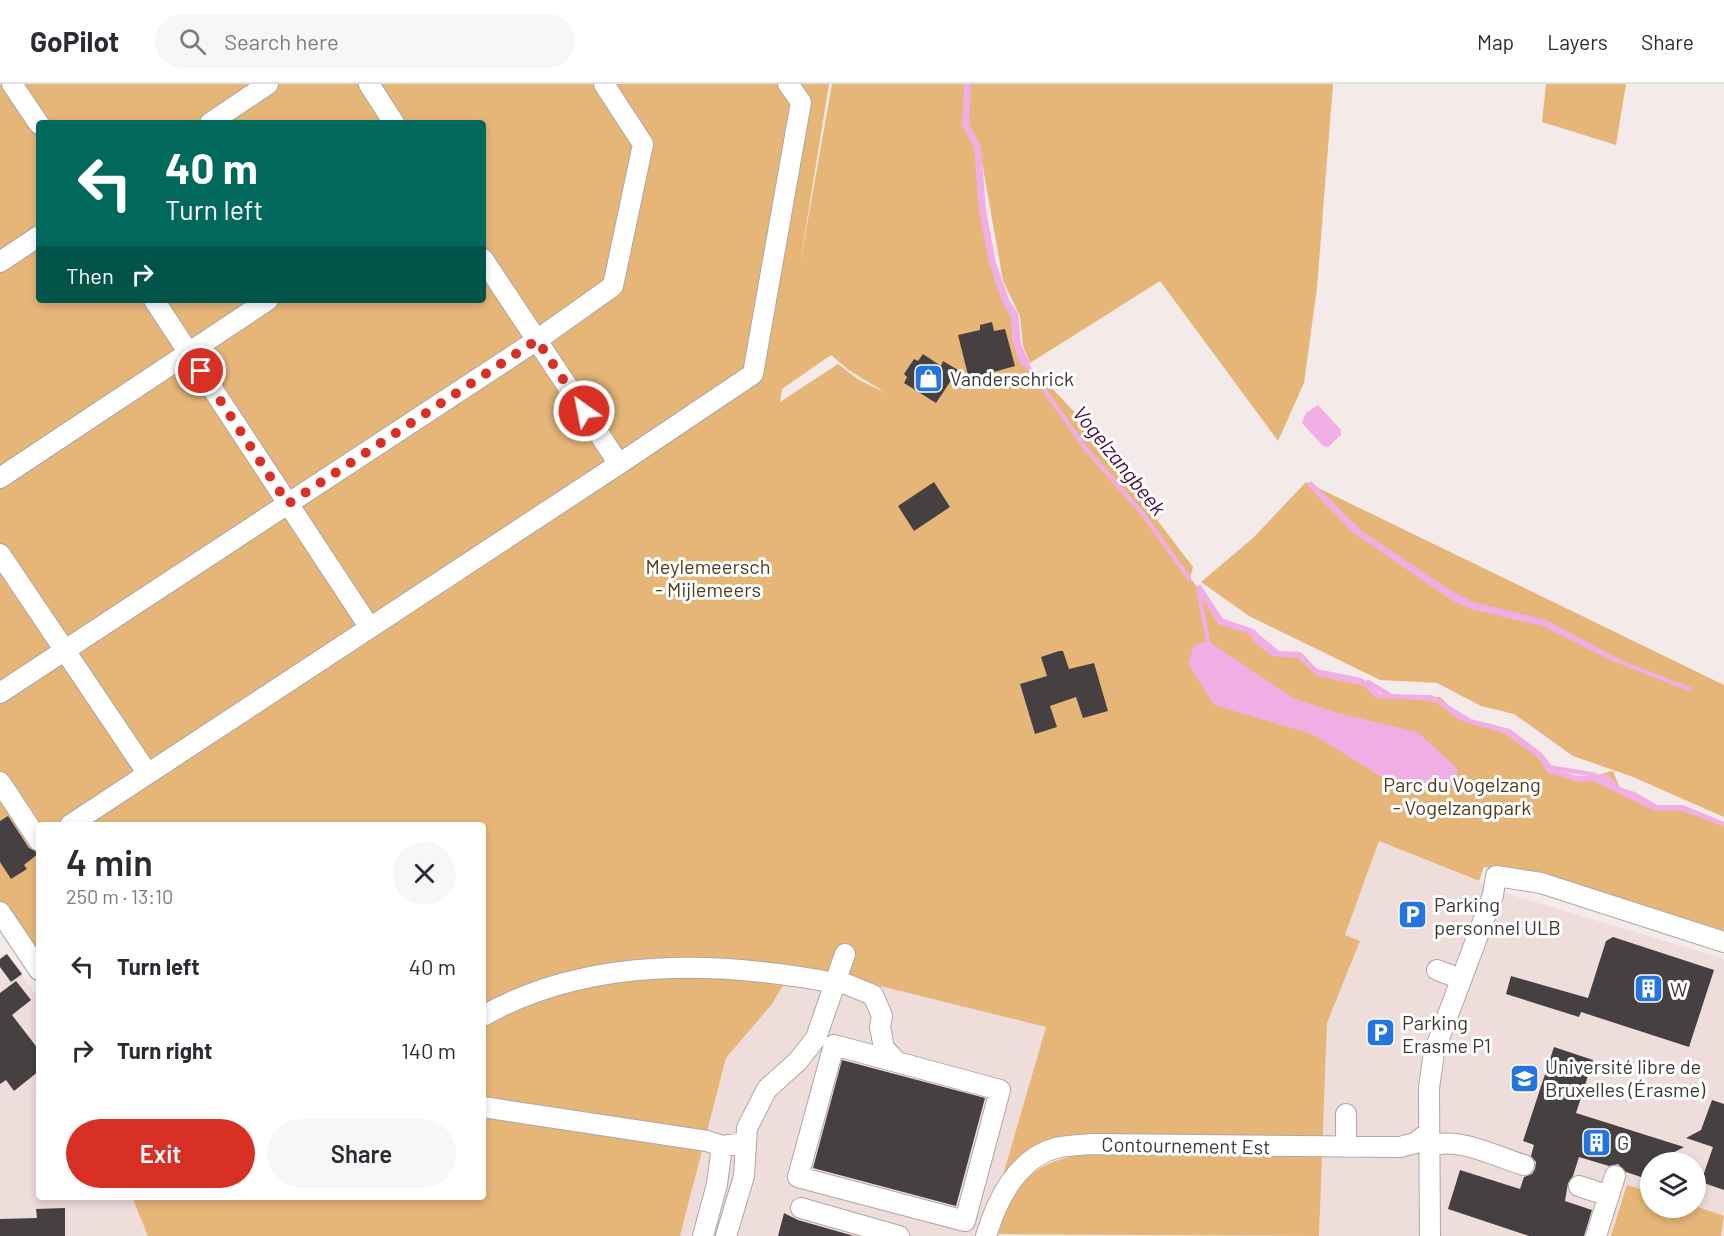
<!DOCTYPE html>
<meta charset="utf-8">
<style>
body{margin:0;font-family:Barlow,sans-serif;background:#f7f7f7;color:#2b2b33;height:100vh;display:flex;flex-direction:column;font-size:22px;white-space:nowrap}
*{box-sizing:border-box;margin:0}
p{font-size:20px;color:#7c7c81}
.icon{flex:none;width:33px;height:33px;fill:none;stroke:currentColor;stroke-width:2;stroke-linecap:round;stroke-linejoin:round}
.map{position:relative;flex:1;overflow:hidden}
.panel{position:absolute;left:36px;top:738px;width:450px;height:378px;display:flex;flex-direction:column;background:#fff;border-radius:6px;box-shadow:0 3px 9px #0003}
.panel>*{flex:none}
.top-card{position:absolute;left:36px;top:36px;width:450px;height:183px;border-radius:6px;box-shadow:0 3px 9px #0003;background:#00695c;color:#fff;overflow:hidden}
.buttons{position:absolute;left:1640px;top:1068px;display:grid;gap:12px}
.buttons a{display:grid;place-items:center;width:66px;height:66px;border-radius:50%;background:#fff;box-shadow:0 3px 9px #0003;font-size:30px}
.pin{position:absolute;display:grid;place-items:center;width:51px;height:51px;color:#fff;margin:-26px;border:3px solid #fff;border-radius:50%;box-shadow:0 2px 6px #0007}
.me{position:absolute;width:66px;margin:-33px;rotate:327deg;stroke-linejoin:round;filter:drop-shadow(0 0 4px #0008)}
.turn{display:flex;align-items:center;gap:21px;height:126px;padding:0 30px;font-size:27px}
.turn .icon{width:78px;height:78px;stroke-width:2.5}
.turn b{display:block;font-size:42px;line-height:51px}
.then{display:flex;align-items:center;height:57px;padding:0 30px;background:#0003;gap:12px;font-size:22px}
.round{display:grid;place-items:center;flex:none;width:63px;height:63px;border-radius:32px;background:#f7f7f7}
.overview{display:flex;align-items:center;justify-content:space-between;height:102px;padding:0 30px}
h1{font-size:36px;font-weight:600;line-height:45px}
.button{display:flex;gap:12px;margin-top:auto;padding:12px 30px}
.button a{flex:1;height:69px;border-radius:36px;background:#d93025;color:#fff;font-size:24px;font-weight:600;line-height:69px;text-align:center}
.button a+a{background:#f7f7f7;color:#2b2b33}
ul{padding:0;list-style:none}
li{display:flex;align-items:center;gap:18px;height:84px;padding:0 30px}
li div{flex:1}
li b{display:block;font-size:22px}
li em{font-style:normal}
header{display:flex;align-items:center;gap:36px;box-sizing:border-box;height:84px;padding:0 30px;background:#fff;border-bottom:2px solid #e1e1e2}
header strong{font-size:28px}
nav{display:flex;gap:33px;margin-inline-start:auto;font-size:21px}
.search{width:420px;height:54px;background:#f7f7f7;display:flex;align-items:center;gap:15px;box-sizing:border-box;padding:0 21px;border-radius:33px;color:#7c7c81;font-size:22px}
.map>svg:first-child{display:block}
.built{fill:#efdddb;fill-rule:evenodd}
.green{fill:#e6b679;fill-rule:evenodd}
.water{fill:#f0aee5}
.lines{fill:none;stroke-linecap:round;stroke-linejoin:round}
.stream{stroke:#f0aee5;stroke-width:4.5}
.building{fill:#474042}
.minor-casing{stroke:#afa6a5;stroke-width:22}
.minor{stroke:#fff;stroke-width:20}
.route{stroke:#d93025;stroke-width:10;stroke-dasharray:0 18}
.labels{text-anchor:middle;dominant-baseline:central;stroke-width:6;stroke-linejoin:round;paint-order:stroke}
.poi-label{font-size:20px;fill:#3c3838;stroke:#fff;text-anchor:start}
.park-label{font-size:20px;fill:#503a1c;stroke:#fff}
.street-label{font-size:20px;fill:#3c3838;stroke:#fff}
.water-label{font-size:21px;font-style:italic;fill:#470d41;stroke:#fff}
</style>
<header>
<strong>GoPilot</strong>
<div class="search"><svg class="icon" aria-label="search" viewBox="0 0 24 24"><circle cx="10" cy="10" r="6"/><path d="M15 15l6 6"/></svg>Search here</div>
<nav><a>Map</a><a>Layers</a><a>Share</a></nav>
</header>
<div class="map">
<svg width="1724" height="1152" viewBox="0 0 1724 1152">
<rect width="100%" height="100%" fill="#f4eaea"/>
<path class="built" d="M1379,757L1508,810L1724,875V1152H1319L1327,939L1360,857L1345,852ZM1650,1078H1695V1124H1650Z
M6,869L39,915V1113H132L148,1152H0V873Z
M794,881L1046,943L1001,1098L995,1150L1000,1152H680L726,974L772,920Z"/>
<path class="green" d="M0,0H829L800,180L832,0H1333L1317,204L1304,299L1278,357L1160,197L1030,279L1023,262L1020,232L1003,197L982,78L977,77L993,181L1014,228L1021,275L1034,290L1037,288L1077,331L1193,483L1190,494L1223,535L1254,546L1279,569H1302L1318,587L1364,596L1377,611L1440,613L1460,633L1480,641L1503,644L1540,669L1548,684L1585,694L1613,687L1621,707L1657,725L1686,723L1724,739V847L1530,789L1484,783L1479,797L1379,757L1345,851L1360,857L1327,939L1319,1152L995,1150C1019,1088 1044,1069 1111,1070L1116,1054L1094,1053L1001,1098L1046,943L795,881L772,920L726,974L680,1152H148L132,1113H483V741H39V872L0,817ZM39,39H483V216H39ZM831,271L850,287L886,309L859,296L838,280L780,318L782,305Z
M1546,0H1626L1616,61L1542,38Z
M1306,398L1724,601V733L1633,693L1573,672L1514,630L1481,622L1437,599L1380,596L1249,532L1201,498L1253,454Z
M1627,1101L1650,1108V1124L1695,1122L1724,1132L1721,1152H1611Z"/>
<path class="water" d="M964,0H971L969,40L981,62L986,126L996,179L1009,216L1018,229L1021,260L1030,280L1026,282L1020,281L1012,256L1011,232L1003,220L989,179L979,127L974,63L962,42Z
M1318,321L1341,346V351L1328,363L1323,362L1302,339L1306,329Z
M1311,397L1363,448L1450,506L1474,518L1546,536L1625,578L1693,604L1691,608L1612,577L1542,542L1471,525L1453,517L1352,448L1307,401Z
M1200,500L1223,535L1251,544L1279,567L1300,568L1317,585L1361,594L1381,610L1432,611L1471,635L1510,645L1542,669L1554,685C1563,688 1573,692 1582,692C1601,693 1605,683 1619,703L1635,708L1657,721H1683L1724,738V743L1683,727H1655L1593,697L1579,698L1548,689L1539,675L1506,650L1459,636L1437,619L1425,616L1376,614L1364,602L1317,592L1298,574L1271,572L1247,549L1218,540L1196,504Z
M1208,557L1293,614L1338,629L1417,648L1457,684V702L1398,703L1312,650L1214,621L1188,580L1194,561Z"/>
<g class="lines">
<path class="stream" d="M1024,277L1086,365L1142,429L1189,494
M1198,504L1208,557
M1254,548L1255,556L1273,570
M1368,598L1391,612
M1548,683L1595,691"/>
</g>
<path class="building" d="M992,238L994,247L1005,245L1015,282L969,295L958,251L980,246V241Z
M923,270L941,282L943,277L958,286L936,319L904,299L907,293L904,290L914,275L918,277Z
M934,398L950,423L914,447L898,422Z
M1059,567H1063L1069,585L1094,579L1108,627L1083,634L1076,613L1050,622L1057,643L1035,650L1020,600L1047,592L1041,573Z
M8,732L29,764L39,769L24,781L27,785L11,795L0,778V737Z
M1613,853L1714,886L1689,963L1581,928L1579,933L1506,910L1511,892L1588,914L1606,857Z
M7,870L22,890L11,898L0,883V875Z
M16,897L31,916L12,931L39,966V987L14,1007L6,996L0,1000V909Z
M1554,963L1593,976L1576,1029L1684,1063L1665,1073L1663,1078H1650V1096L1626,1088L1618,1080L1609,1082L1579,1073L1573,1092L1568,1099L1565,1117L1592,1126L1584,1152H1529L1448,1125L1460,1086L1520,1105L1524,1093L1532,1090L1535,1085L1536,1078L1531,1072L1534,1061L1523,1057Z
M842,976L985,1014L956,1122L813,1084Z
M1712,1016L1724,1020V1106L1701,1098L1713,1063L1686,1054L1701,1046Z
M65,1124V1152H0V1135L37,1134L36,1125Z
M784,1129L798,1136L854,1152H778Z"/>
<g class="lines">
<defs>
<path id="minor" d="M12,0L39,40
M369,0L394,39
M210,39L268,0
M483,175L619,380L753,290L801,18L788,0
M0,178L39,152
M154,216L370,544
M0,394L268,216
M0,470L148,690
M0,609L537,256L613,202L643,60L604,0
M0,698L39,757
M70,741L619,380
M0,828L39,886
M1437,886L1461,895
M835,899L846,900L873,911L882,932L880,943L884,964L897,978
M835,899L845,870
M483,932C589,872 719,877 835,899L816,954L798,977L767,1005L747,1044L744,1092L726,1152
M834,961L1000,1006L965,1137L798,1093Z
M483,1023L707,1057L722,1062L745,1059
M1346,1063V1030
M1429,1063C1455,1051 1497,1073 1524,1081
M1579,1102L1609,1112
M801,1124L899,1152
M703,1152L717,1100L722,1062
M986,1152C997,1116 1016,1075 1056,1064C1067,1061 1081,1061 1093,1060L1400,1063L1415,1059L1429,1048
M1430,1152L1429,1004L1434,968L1493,811L1496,792L1541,799L1724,858
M1596,1152L1615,1092"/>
</defs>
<use href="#minor" class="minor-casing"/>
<use href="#minor" class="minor"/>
</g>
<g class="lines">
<path class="route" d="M201,287L288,420L537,256L584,327"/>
</g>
<defs>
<symbol id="shop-square" viewBox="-11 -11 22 22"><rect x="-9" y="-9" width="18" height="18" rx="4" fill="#2575e0" stroke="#fff"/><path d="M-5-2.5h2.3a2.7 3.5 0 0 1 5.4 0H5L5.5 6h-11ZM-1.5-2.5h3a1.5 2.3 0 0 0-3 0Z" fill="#fff"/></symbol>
<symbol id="parking-square" viewBox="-11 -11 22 22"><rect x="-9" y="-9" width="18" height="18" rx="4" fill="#2575e0" stroke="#fff"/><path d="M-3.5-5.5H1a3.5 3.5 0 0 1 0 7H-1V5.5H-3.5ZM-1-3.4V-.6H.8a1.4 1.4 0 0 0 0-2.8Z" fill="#fff"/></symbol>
<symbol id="building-square" viewBox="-11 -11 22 22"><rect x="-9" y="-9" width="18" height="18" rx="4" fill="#2575e0" stroke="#fff"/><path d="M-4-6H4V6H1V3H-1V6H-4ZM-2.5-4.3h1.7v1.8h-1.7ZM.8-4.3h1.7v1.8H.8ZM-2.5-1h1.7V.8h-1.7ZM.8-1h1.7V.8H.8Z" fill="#fff"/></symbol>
<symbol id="university-square" viewBox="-11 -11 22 22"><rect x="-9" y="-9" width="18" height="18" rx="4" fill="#2575e0" stroke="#fff"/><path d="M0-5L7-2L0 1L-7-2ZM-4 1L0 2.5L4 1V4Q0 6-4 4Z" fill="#fff"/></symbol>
</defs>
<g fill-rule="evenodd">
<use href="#shop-square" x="912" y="278" width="33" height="33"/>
<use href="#parking-square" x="1396" y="814" width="33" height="33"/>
<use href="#building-square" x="1632" y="888" width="33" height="33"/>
<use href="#parking-square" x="1364" y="932" width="33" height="33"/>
<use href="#university-square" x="1508" y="978" width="33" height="33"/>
<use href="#building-square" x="1580" y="1042" width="33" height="33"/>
</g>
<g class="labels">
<g class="poi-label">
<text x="950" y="294">Vanderschrick</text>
<text x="1434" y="820">Parking<tspan x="1434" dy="23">personnel ULB</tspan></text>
<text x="1670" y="905">W</text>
<text x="1402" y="938">Parking<tspan x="1402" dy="23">Erasme P1</tspan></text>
<text x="1545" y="982">Université libre de<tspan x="1545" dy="23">Bruxelles (Érasme)</tspan></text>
<text x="1617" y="1058">G</text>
</g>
<g class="park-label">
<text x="708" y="482">Meylemeersch<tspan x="708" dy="23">- Mijlemeers</tspan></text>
<text x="1462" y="700">Parc du Vogelzang<tspan x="1462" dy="23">- Vogelzangpark</tspan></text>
</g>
<g class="street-label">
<text transform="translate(1186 1061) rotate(1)">Contournement Est</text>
</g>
<g class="water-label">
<text transform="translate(1120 376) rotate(51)">Vogelzangbeek</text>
</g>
</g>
</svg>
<div class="buttons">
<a><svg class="icon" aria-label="layers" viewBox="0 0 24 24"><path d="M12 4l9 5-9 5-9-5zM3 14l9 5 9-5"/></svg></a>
</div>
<div class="pin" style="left:201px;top:287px;background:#d93025"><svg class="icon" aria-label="arrive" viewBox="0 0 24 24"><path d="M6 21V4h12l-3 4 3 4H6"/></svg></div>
<svg class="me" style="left:584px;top:327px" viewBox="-20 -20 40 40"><circle r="17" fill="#d93025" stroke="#fff" stroke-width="3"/><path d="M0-11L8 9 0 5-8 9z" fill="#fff"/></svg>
<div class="top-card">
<div class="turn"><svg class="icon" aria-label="left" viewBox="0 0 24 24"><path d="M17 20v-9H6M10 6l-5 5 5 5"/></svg><div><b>40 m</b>Turn left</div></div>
<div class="then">Then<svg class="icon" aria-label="right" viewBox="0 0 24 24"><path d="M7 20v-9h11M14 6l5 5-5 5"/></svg></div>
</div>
<section class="panel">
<div class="overview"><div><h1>4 min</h1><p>250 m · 13:10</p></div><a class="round"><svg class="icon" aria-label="close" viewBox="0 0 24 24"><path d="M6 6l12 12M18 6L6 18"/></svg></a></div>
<ul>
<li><svg class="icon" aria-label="left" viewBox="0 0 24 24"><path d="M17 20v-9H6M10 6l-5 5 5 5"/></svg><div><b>Turn left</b></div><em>40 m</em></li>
<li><svg class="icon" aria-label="right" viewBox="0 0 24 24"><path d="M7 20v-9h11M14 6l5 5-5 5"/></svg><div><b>Turn right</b></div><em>140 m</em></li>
</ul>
<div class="button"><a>Exit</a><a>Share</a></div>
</section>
</div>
